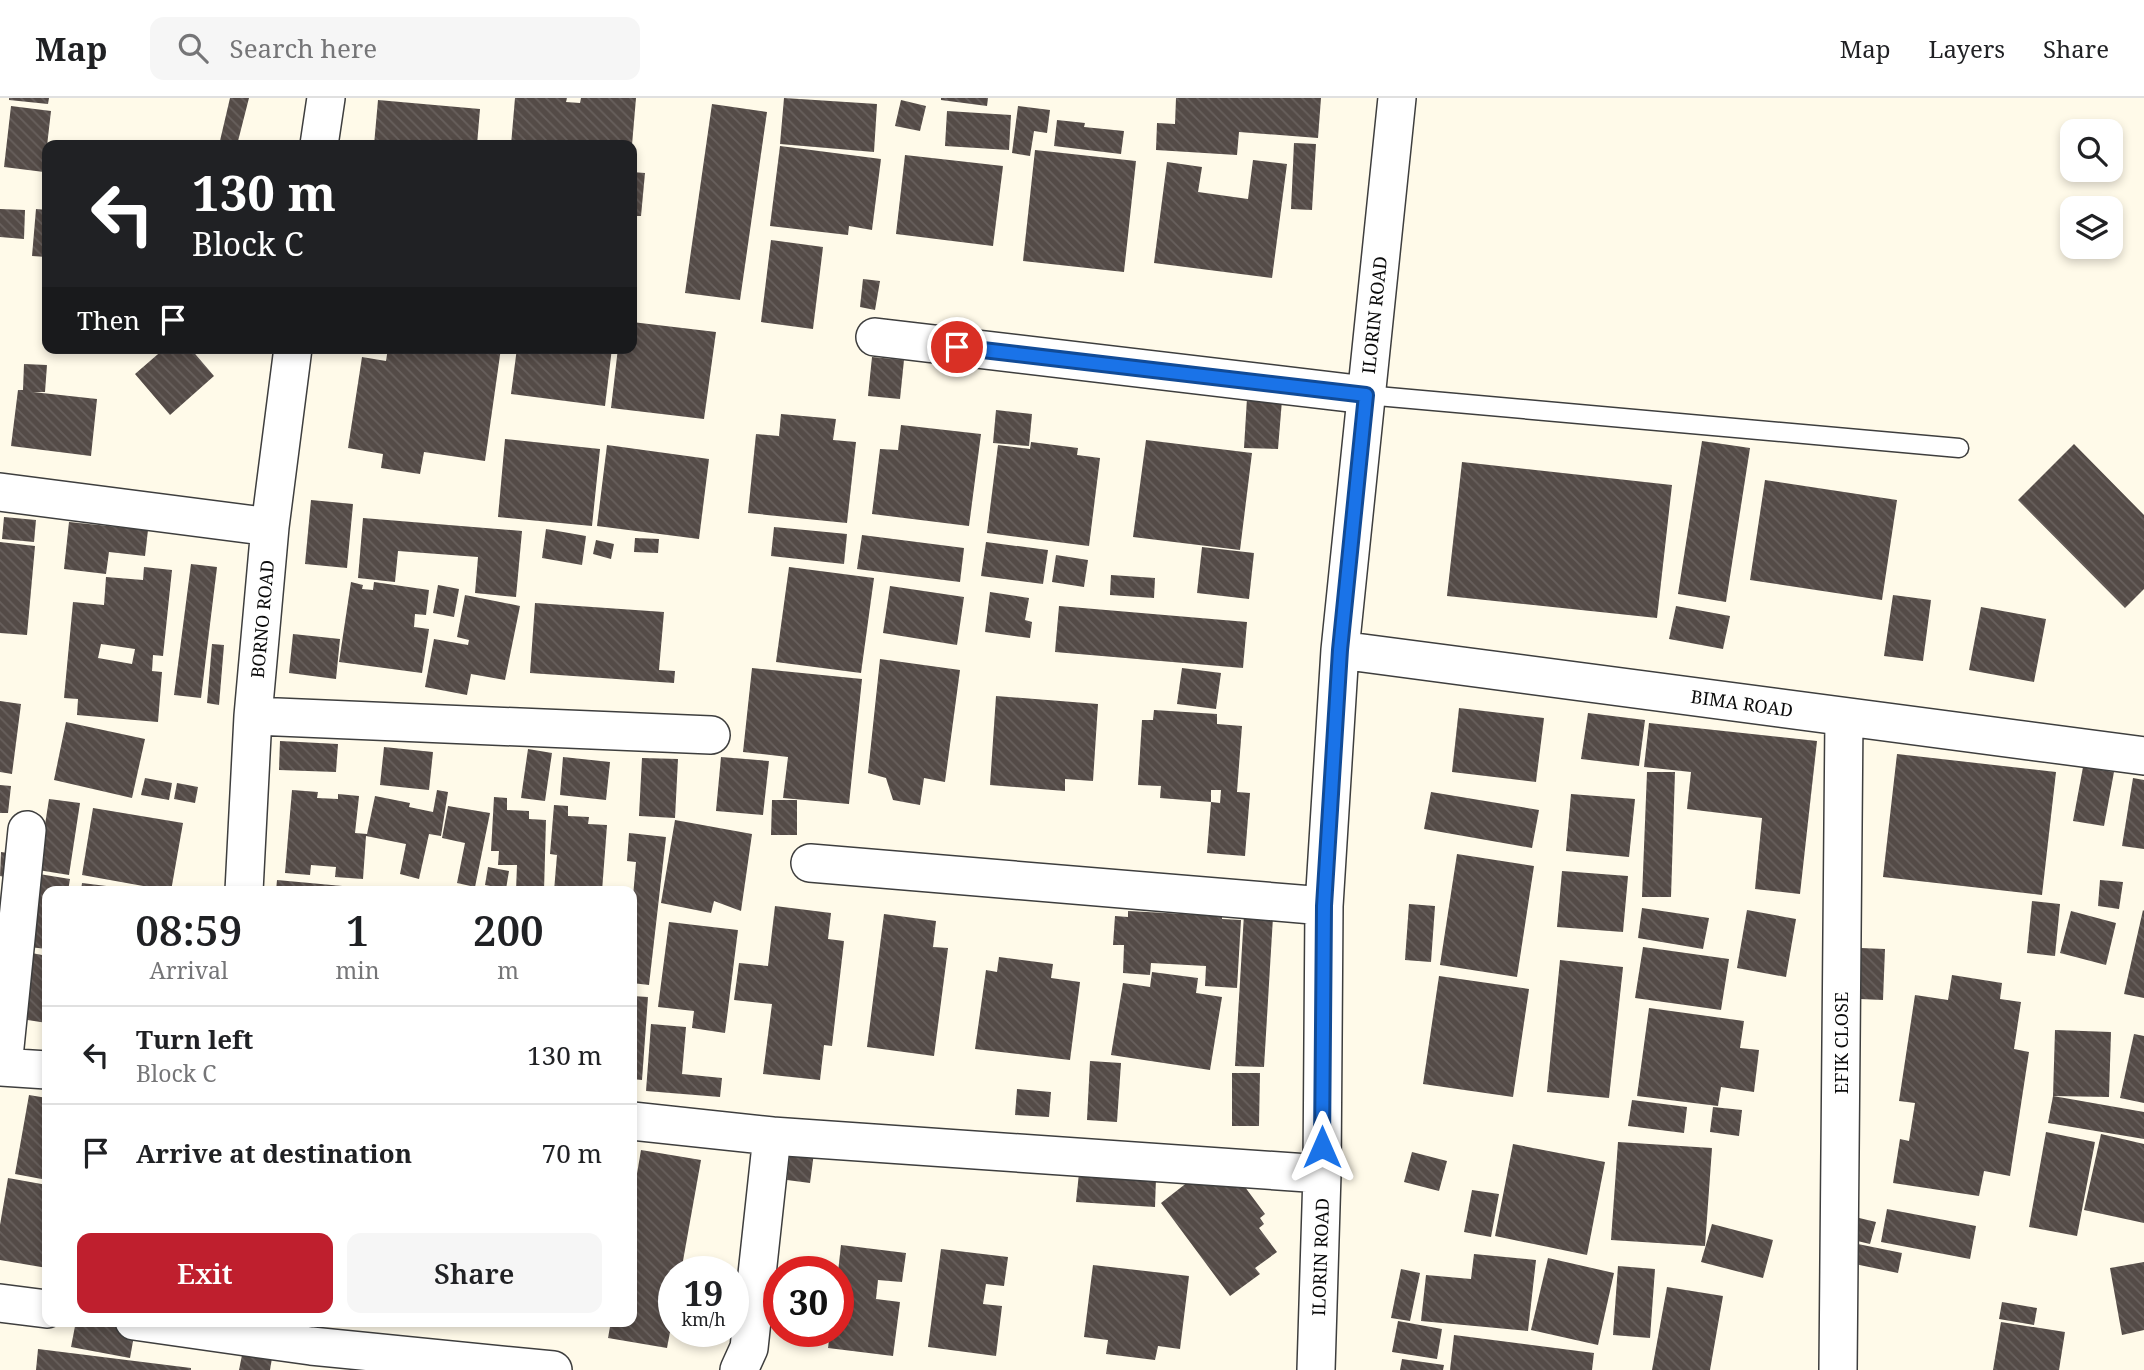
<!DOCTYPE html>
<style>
body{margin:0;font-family:"Noto Serif",serif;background:#f6f6f6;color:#202124;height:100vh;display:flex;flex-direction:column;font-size:26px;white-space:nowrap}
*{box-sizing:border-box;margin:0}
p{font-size:23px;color:#757577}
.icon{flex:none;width:38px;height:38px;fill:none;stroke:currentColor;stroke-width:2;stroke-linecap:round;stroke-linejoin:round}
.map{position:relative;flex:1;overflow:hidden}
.drawer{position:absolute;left:42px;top:788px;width:595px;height:441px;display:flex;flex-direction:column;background:#fff;border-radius:14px;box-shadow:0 4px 10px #0003}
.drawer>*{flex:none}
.hud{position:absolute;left:42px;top:42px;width:595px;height:214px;border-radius:14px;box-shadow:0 4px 10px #0003;background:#202124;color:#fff;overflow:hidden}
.tools{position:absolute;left:2060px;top:21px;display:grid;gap:14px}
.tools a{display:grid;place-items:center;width:63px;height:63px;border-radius:14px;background:#fff;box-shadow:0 4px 10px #0003;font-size:35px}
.speed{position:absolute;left:658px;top:1158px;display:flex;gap:14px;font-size:35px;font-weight:700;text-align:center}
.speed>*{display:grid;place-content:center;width:91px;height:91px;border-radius:50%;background:#fff;box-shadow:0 4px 10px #0003;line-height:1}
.speed small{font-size:18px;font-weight:400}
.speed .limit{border:10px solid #d22;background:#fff;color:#111}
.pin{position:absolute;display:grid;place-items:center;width:60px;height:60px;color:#fff;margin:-30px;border:4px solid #fff;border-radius:50%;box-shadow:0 2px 7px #0007}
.me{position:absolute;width:77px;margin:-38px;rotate:0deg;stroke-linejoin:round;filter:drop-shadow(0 0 5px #0008)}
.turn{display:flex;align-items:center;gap:24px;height:147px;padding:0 35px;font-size:32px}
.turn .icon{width:91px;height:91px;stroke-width:2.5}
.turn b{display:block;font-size:49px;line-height:60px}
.then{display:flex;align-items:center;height:66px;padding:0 35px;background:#0003;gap:14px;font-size:26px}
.eta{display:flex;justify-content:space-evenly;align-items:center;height:119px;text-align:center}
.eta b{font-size:42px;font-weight:600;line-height:49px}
.action{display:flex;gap:14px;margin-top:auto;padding:14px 35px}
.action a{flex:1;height:80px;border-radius:14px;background:#bf1f2e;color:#fff;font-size:28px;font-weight:600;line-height:80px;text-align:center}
.action a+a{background:#f6f6f6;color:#202124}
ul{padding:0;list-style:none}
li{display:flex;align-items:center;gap:21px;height:98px;padding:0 35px;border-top:2px solid #e0e0e0}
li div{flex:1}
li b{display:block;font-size:26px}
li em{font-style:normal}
header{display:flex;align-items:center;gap:42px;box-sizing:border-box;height:98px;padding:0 35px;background:#fff;border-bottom:2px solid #e0e0e0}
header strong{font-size:33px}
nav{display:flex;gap:38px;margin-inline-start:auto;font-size:24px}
.search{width:490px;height:63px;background:#f6f6f6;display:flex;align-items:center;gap:18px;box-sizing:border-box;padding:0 24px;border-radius:14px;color:#757577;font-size:26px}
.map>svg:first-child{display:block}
.building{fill:url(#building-back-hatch);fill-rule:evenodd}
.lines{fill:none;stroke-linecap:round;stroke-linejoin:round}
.service-casing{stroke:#3e3e3e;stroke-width:21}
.minor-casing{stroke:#3e3e3e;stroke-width:40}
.service{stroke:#fff;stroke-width:18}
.minor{stroke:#fff;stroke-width:37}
.route-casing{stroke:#114b97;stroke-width:18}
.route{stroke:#1a73e8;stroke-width:12}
.labels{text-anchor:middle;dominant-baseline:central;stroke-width:7;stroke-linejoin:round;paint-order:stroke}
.street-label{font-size:18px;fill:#0b0b0b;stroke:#fff}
</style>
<header>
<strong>Map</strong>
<div class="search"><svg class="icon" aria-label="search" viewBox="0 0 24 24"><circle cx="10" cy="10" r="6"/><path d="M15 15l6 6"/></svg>Search here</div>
<nav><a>Map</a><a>Layers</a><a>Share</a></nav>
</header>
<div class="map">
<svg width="2144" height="1272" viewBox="0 0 2144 1272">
<defs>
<pattern id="building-back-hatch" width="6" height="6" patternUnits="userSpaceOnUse" patternTransform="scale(1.75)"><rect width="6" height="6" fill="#544b47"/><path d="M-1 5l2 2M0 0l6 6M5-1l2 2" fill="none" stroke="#68605d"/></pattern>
</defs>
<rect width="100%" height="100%" fill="#fffae9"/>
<path class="building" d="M9,0H49L48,6L9,2Z
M230,0H249L237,47H219Z
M515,0H567L566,4L580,5L581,0H636L632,47H511Z
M784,0L877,6L874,54L780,46Z
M941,0H988L987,8L941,2Z
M1176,0H1321L1318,40L1239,34L1237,57L1156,52L1157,25L1175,26Z
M378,2L480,11L477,47H374Z
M901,2L926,8L920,33L895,28Z
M712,6L767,14L740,202L685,195Z
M11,8L51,13L44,74L4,69Z
M1018,8L1050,12L1047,35L1034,33L1030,58L1012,55Z
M947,13L1011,17L1009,52L945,48Z
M1057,22L1085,25L1084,29L1124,33L1121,56L1054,48Z
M1294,45L1316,46L1312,112L1291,111Z
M780,48L881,61L872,132L849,128L848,137L770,128Z
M1035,52L1136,63L1124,174L1023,163Z
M905,57L1003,68L993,148L896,136Z
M1253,62L1287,66L1272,180L1154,165L1167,64L1202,69L1198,94L1248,101Z
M632,74L645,75L641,118H632Z
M0,111L25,112L24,141L0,139Z
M36,111L47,112V159L32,158Z
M771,142L823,149L813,231L761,224Z
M863,181L880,183L875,212L860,209Z
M632,224L716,234L704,321L611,310L618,250H632Z
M165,250H190L214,278L170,317L135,276Z
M388,250H501L485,363L424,354L420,376L381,370L383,356L348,350L362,259L386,263Z
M517,250H612L605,308L511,296Z
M872,259L904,262L900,301L868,298Z
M24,266L47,267L45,294H33L97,301L91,358L11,348L18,292H23Z
M1247,300L1282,302L1278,351L1244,350Z
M996,312L1032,316L1029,348L993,345Z
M781,316L836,321L833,342L856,344L847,425L748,415L756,336L779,338Z
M901,327L981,336L969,428L872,416L880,351L898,352Z
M505,341L600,351L592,428L498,419Z
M1146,342L1252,355L1240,452L1133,439Z
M1702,343L1750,350L1726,504L1678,496Z
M1031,344L1078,350L1077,357L1100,360L1089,448L987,435L998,347L1030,351Z
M2074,346L2144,417V491L2125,510L2018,402Z
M607,347L709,361L699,441L597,428Z
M1462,364L1672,387L1657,520L1447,498Z
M1765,382L1897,402L1882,502L1750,482Z
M311,402L353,406L347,470L305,466Z
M4,419L36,422L34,444L2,441Z
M363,420L522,433L516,499L475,495L478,459L398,453L395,484L358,480Z
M69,424L148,432L145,458L109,454L106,476L64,471Z
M774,429L847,436L844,466L771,458Z
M546,431L586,438L582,467L542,460Z
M862,437L964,450L960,484L857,471Z
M635,440L659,441L658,455L634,454Z
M596,442L614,446L611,461L593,456Z
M0,444L35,448L27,537L0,535Z
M986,444L1048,452L1043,486L981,478Z
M1202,449L1254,455L1249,501L1197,495Z
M1056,457L1088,462L1084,489L1052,484Z
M191,466L217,469L201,600L174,597Z
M144,469L172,472L163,558L153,557L152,573L162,574L158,624L77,617L78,601L64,600L73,504L104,507L106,479L143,482ZM101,546L135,551L132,566L98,560Z
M789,469L874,480L861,575L776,564Z
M1111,477L1155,480L1154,500L1110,497Z
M351,484L363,487L362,491L373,492L374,484L429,492L426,517L415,516L414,529L429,531L422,575L339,564Z
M438,487L459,491L454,519L433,515Z
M890,488L964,499L957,547L883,535Z
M990,494L1029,500L1025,522L1032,524L1030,540L985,534Z
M465,497L520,508L505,582L471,576L467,597L425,589L434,541L468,547L469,542L457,539Z
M1893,497L1931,502L1923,563L1884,558Z
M535,505L664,514L659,572L675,573L674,585L530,575Z
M1059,508L1247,524L1243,570L1055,554Z
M1676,508L1730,518L1723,551L1669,541Z
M1981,509L2046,521L2034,584L1969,572Z
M293,536L340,541L336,581L289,575Z
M212,546L224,547L219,607L207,605Z
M880,561L960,572L945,684L924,680L920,707L893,702L886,680L868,675Z
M752,570L862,581L849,706L783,700L788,659L743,654Z
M1182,570L1221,575L1216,611L1177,606Z
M996,598L1098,606L1093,683L1065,681V693L990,687Z
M0,603L21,606L12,676L0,674Z
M1459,610L1544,620L1536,684L1452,674Z
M1154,612L1217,616V626L1242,628L1237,694L1250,695L1245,758L1207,755L1211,704L1220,705L1221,692H1211V704L1160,700L1161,688L1138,687L1142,622H1153Z
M1588,615L1645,622L1639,668L1581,661Z
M66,624L145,641L132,700L54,682Z
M1649,625L1817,643L1800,796L1755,791L1762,720L1687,711L1691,674L1644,669Z
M280,643L338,646L336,674L279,672Z
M384,649L433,654L429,692L380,687Z
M528,651L552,655L545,703L521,700Z
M1897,656L2056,674L2042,797L1883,779Z
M563,659L610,664L606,702L560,697Z
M721,659L769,663L763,717L716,713Z
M642,660L678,661L675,720L639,718Z
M2083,669L2114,674L2104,728L2073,723Z
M1647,674H1675L1671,799H1642Z
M145,680L172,685L169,702L141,697Z
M2133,680L2144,682V751L2122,748Z
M177,685L198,689L195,705L174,701Z
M0,687L11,688L8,715H0Z
M292,692L318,694L317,700L338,701V696L359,698L355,735L367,736L375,698L410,705L409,709L433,714L437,692L448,694L441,738L429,736L419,781L400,776L406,746L366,738L363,781L335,779L336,769L311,767L310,777L285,775Z
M1431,694L1539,712L1532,750L1424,731Z
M1571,696L1635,701L1629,759L1566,753Z
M494,699L507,700V712L529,713V721L546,722L544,793H516L517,767H498L499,753H491Z
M49,701L80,705L69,777L38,772Z
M772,702H797V737H771Z
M554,707L568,708V718L589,719L588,726L607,727L602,793H554L557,757L550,756Z
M448,708L490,715L475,789L457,785L465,745L442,740Z
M93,710L183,725L171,793L82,777Z
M675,722L752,736L741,813L714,803L711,815L661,805Z
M629,735L666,739L649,887L632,885V810L636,764L627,763Z
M1,754L14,756L9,780L0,778Z
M1457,756L1534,768L1517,879L1440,867Z
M488,769L509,773L506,791L485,787Z
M1562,773L1628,778L1623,834L1557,829Z
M39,776L70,781L68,793H47V851L29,849Z
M277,782L375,791V793H276Z
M2100,782L2123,784L2119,811L2098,808Z
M82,785L131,791L130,793H81Z
M2032,803L2060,806L2055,858L2027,855Z
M1409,806L1435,808L1431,864L1405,862Z
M775,808L831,815L828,841L844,843L832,948L824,947L820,982L763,976L772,906L734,902L739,865L768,868Z
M1642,810L1709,820L1703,851L1638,840Z
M1747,812L1796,821L1786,879L1737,870Z
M2143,812L2144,813V900L2124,896Z
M1128,813L1222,818V821L1241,822L1237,890L1205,888L1206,868L1151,865L1150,877L1123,875L1124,847H1113L1115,818L1128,819Z
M2071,813L2116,825L2106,867L2060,855Z
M884,816L936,823L933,849L948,850L934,958L867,949Z
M1244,816L1273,819L1264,969L1235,968Z
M669,824L738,832L725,935L692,930L694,913L658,909Z
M1643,849L1729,861L1721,912L1635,900Z
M1861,850L1885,851L1883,902L1860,901Z
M32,855L47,858V925L21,921Z
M999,859L1053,866L1051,880L1080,884L1070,962L975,951L986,872L997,874Z
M1560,862L1623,869L1609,1000L1547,994Z
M1152,874L1198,880L1196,895L1222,899L1210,972L1111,957L1123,885L1150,889Z
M1952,877L2002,885L2000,901L2021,904L2014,951L2029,954L2010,1078L1984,1073L1979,1098L1893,1085L1900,1041L1909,1043L1915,1005L1899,1003L1915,897L1948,902Z
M1439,878L1529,891L1513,999L1423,986Z
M632,898L648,899L642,982L632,981Z
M1649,910L1744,923L1740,950L1759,952L1754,994L1721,989L1718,1008L1637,998Z
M651,926L686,929L682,976L722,980L720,999L646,993Z
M2055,932L2111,934L2109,999L2053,998Z
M2134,936L2144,938V1005L2120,1000Z
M1090,963L1121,965L1117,1024L1087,1022Z
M1232,975H1260L1259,1028H1232Z
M1017,991L1051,994L1049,1019L1015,1017Z
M29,997L47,1000V1082L15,1076Z
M2053,998L2144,1014V1041L2048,1025Z
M1632,1002L1687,1009L1684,1035L1628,1028Z
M1713,1009L1742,1012L1739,1038L1710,1034Z
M2046,1034L2095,1044L2077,1138L2029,1129Z
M2101,1036L2144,1046V1125L2084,1112Z
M791,1044L815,1047L810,1085L787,1082Z
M1618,1044L1712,1050L1705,1148L1611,1142Z
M1513,1046L1605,1064L1587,1157L1495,1138Z
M641,1052L701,1062L681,1174H674V1213L667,1250L608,1240L611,1223H632V1105Z
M1412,1054L1447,1063L1439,1093L1404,1084Z
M1202,1073L1212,1074L1222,1088L1231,1081L1237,1089L1242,1085L1265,1116L1260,1120L1264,1126L1259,1130L1277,1154L1255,1170L1260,1176L1230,1198L1161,1105Z
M1079,1075L1156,1080L1155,1109L1076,1104Z
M8,1080L47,1087V1170L0,1162V1127Z
M1472,1092L1499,1096L1491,1139L1464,1134Z
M1887,1111L1976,1128L1970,1161L1881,1144Z
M1855,1119L1876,1124L1870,1146L1849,1141Z
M1712,1126L1773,1142L1763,1180L1701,1164Z
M1848,1144L1902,1155L1898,1175L1845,1164Z
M841,1147L906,1155L902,1184L878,1182L876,1201L900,1204L893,1258L828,1250L830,1234H838V1174Z
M941,1151L1008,1159L1004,1188L986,1186L983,1206L1002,1208L996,1258L928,1249Z
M1474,1156L1536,1162L1528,1233L1421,1223L1426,1177L1471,1181Z
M1548,1160L1614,1175L1598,1247L1531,1232Z
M2144,1164V1232L2122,1237L2110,1170Z
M1093,1167L1189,1178L1180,1251L1158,1248L1155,1262L1106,1256L1108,1242L1084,1239Z
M1618,1168L1655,1171L1650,1240L1613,1237Z
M1401,1171L1420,1175L1410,1223L1391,1220Z
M1667,1189L1723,1198L1710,1272H1652Z
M2002,1204L2037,1210L2034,1227L1999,1221Z
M76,1223L135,1232L130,1260L71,1249Z
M1398,1223L1442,1231L1437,1261L1392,1254Z
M2001,1224L2065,1234L2059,1272H1993Z
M1454,1237L1594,1255L1592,1272H1450Z
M244,1247L273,1254L270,1272H239Z
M38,1251L191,1270V1272H36Z
M1402,1261L1444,1267L1443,1272H1400Z"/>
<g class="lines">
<defs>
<path id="service" d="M1366,297L1959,350"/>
<path id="minor" d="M319,47L326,0
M875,239L1366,297
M0,394L270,429
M1340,552L2144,658
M253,618L711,637
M810,765L1324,808
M244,793L253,618L270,429L293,250
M0,969L47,972
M3,969L27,732
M632,1023L772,1038L1322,1076
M0,1205L47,1211
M134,1223L311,1248L553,1272
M739,1272L749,1250L772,1038
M1316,1272L1322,1076L1324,808L1340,552L1397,0
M1838,1272L1844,619"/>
</defs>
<use href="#service" class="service-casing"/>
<use href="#minor" class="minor-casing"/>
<use href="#service" class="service"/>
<use href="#minor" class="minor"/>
</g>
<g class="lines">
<defs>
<path id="route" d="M957,249L1366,297L1340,552L1324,808L1322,1049"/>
</defs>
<use href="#route" class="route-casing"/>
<use href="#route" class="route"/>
</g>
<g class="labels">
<g class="street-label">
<text transform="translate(1374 217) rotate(-84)">ILORIN ROAD</text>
<text transform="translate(262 521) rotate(-85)">BORNO ROAD</text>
<text transform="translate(1742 605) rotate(8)">BIMA ROAD</text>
<text transform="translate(1841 945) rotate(-90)">EFIK CLOSE</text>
<text transform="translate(1320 1159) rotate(-88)">ILORIN ROAD</text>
</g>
</g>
</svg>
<div class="tools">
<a><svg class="icon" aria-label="search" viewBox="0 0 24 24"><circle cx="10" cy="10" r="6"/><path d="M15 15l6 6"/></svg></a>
<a><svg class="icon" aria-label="layers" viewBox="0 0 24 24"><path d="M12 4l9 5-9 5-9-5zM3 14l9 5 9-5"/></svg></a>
</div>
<div class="speed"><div>19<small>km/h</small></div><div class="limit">30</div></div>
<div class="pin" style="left:957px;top:249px;background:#d93025"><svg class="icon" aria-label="arrive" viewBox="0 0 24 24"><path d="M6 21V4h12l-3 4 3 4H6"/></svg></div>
<svg class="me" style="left:1322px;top:1049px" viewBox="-20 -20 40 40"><path d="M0-17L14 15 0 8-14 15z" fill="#1a73e8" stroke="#fff" stroke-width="4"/></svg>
<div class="hud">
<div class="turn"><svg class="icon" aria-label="left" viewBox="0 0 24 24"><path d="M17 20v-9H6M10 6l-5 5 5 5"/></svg><div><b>130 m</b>Block C</div></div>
<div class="then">Then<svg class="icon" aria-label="arrive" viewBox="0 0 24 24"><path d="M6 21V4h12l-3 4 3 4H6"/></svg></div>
</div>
<section class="drawer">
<div class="eta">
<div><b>08:59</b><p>Arrival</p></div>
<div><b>1</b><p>min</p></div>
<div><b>200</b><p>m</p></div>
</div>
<ul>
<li><svg class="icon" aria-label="left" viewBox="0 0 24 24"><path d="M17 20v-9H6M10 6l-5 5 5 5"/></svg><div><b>Turn left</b><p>Block C</p></div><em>130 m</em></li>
<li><svg class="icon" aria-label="arrive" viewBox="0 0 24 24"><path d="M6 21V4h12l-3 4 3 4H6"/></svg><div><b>Arrive at destination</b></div><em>70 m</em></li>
</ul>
<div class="action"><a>Exit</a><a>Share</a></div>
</section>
</div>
